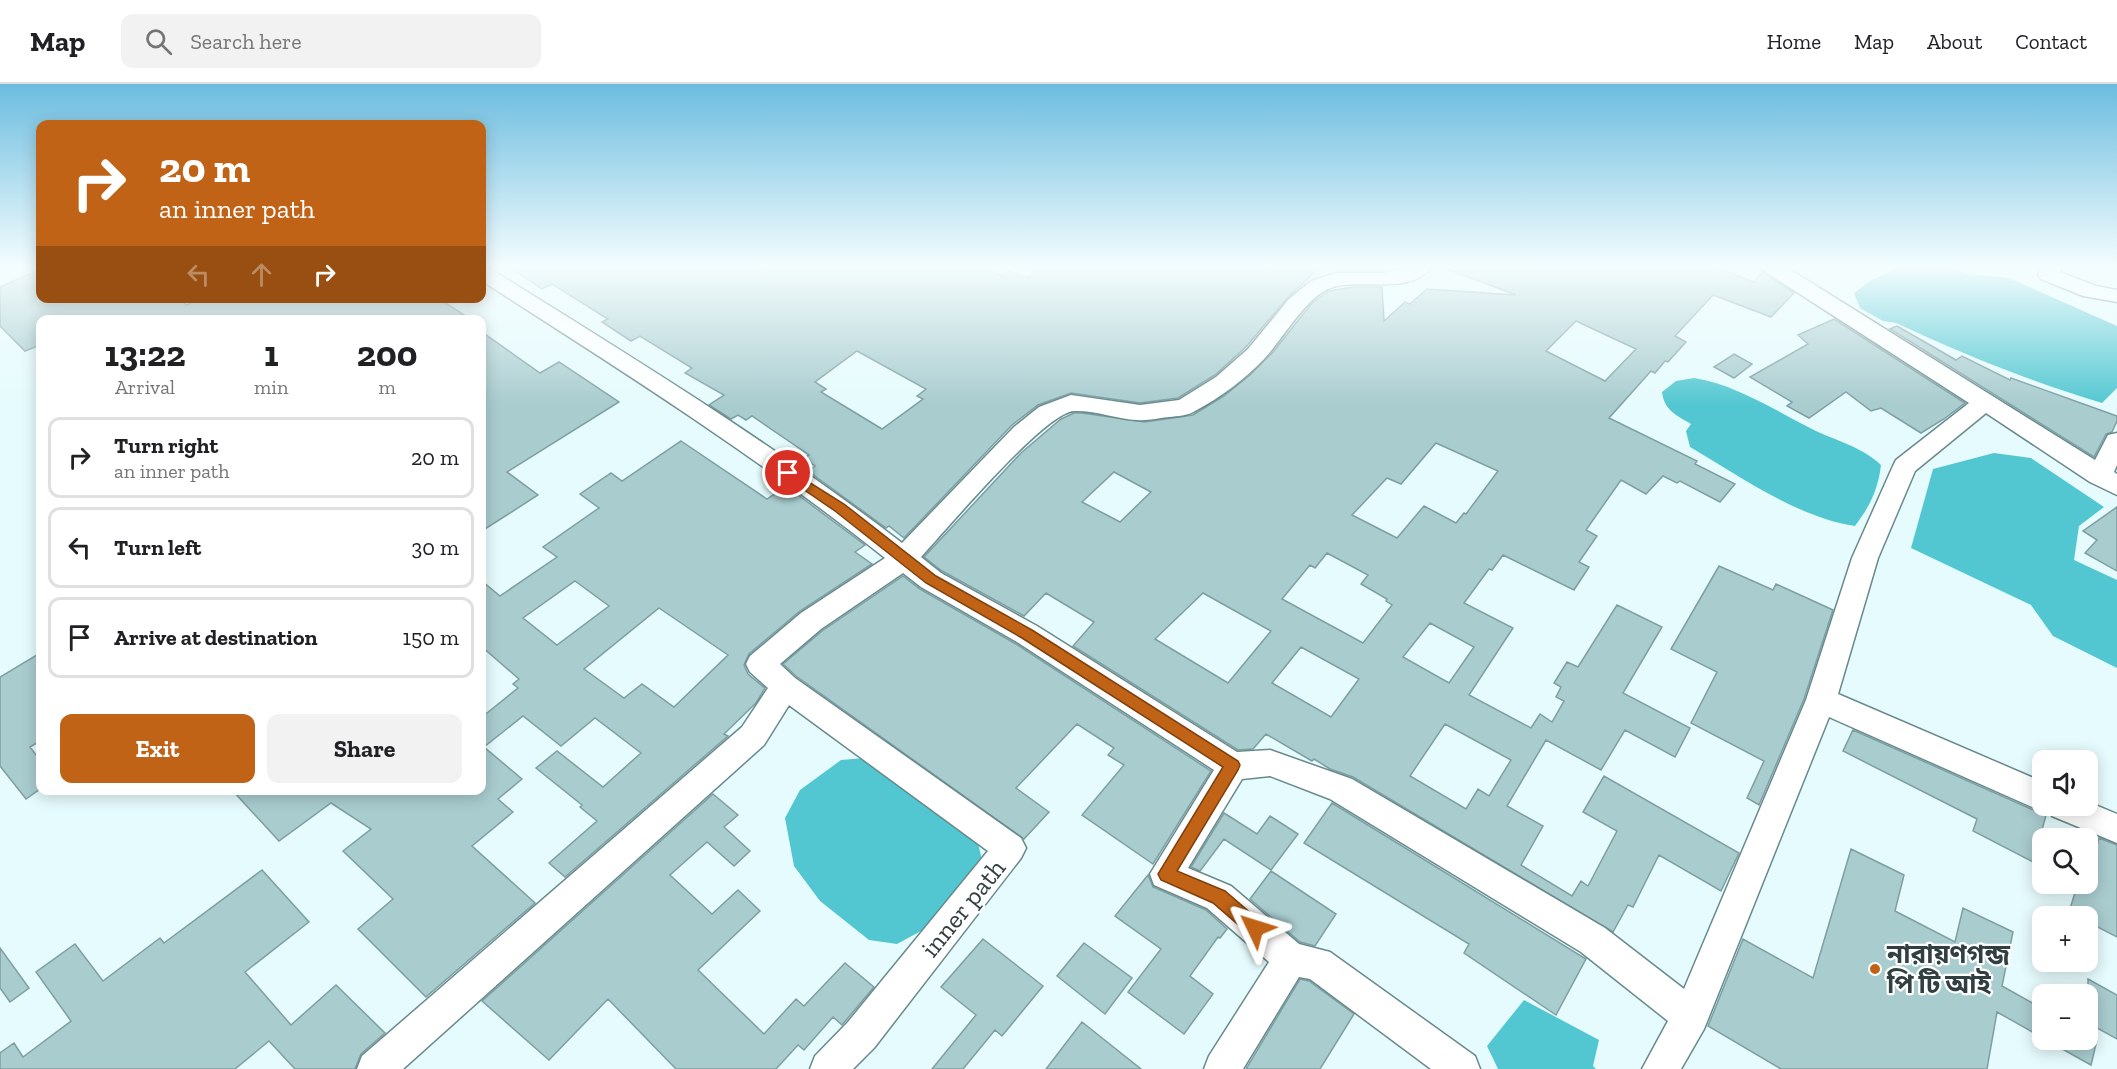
<!DOCTYPE html>
<meta charset="utf-8">
<style>
body{margin:0;font-family:"Zilla Slab","Noto Sans Bengali",serif;background:#f2f2f2;color:#202124;height:100vh;display:flex;flex-direction:column;font-size:22px;white-space:nowrap}
*{box-sizing:border-box;margin:0}
p{font-size:20px;color:#757577}
.icon{flex:none;width:33px;height:33px;fill:none;stroke:currentColor;stroke-width:2;stroke-linecap:round;stroke-linejoin:round}
.map{position:relative;flex:1;overflow:hidden}
.details{position:absolute;left:36px;top:231px;width:450px;height:480px;display:flex;flex-direction:column;background:#fff;border-radius:12px;box-shadow:0 3px 15px #0003}
.details>*{flex:none}
.guide{position:absolute;left:36px;top:36px;width:450px;height:183px;border-radius:12px;box-shadow:0 3px 15px #0003;background:#c06316;color:#fff;overflow:hidden}
.tools{position:absolute;left:2032px;top:666px;display:grid;gap:12px}
.tools a{display:grid;place-items:center;width:66px;height:66px;border-radius:12px;background:#fff;box-shadow:0 3px 15px #0003;font-size:30px}
.pin{position:absolute;display:grid;place-items:center;width:51px;height:51px;color:#fff;margin:-26px;border:3px solid #fff;border-radius:50%;box-shadow:0 2px 6px #0007}
.me{position:absolute;width:66px;margin:-33px;rotate:311deg;stroke-linejoin:round;filter:drop-shadow(0 0 4px #0008)}
.turn{display:flex;align-items:center;gap:21px;height:126px;padding:0 24px;font-size:27px}
.turn .icon{width:78px;height:78px;stroke-width:2.5}
.turn b{display:block;font-size:42px;line-height:51px}
.lanes{display:flex;align-items:center;height:57px;padding:0 24px;background:#0003;justify-content:center;gap:30px;direction:ltr}
.lanes .off{opacity:.35}
.eta{display:flex;justify-content:space-evenly;align-items:center;height:102px;text-align:center}
.eta b{font-size:36px;font-weight:700;line-height:42px}
.primary-button{display:flex;gap:12px;margin-top:auto;padding:12px 24px}
.primary-button a{flex:1;height:69px;border-radius:12px;background:#c06316;color:#fff;font-size:24px;font-weight:700;line-height:69px;text-align:center}
.primary-button a+a{background:#f2f2f2;color:#202124}
ul{padding:0;list-style:none}
li{display:flex;align-items:center;gap:18px;height:81px;margin:0 12px 9px;padding:0 12px;border:3px solid #e0e0e0;border-radius:12px}
li div{flex:1}
li b{display:block;font-size:22px}
li em{font-style:normal}
header{display:flex;align-items:center;gap:36px;box-sizing:border-box;height:84px;padding:0 30px;background:#fff;border-bottom:2px solid #e0e0e0}
header strong{font-size:28px}
nav{display:flex;gap:33px;margin-inline-start:auto;font-size:21px}
.search{width:420px;height:54px;background:#f2f2f2;display:flex;align-items:center;gap:15px;box-sizing:border-box;padding:0 21px;border-radius:12px;color:#757577;font-size:22px}
.map>svg:first-child{display:block}
.water{fill:#53c7d1}
.building{fill:#a9cccf;stroke:#7d9fa2;stroke-width:1.5;fill-rule:evenodd}
.lines{fill:none;stroke-linecap:round;stroke-linejoin:round}
.minor-casing{stroke:#688a8c;stroke-width:3}
.minor{fill:#fff;fill-rule:evenodd}
.route{fill:#c06316;stroke:#7d400e;stroke-width:1.5}
.poi-dot{fill:#c06316;stroke:#fff;stroke-width:2}
.labels{text-anchor:middle;dominant-baseline:central;stroke-width:4.5;stroke-linejoin:round;paint-order:stroke}
.near-street-label{font-size:26px;fill:#313f41;stroke:#fff}
.near-poi-label{font-size:26px;font-weight:bold;fill:#313f41;stroke:#fff;text-anchor:start}
</style>
<header>
<strong>Map</strong>
<div class="search"><svg class="icon" aria-label="search" viewBox="0 0 24 24"><circle cx="10" cy="10" r="6"/><path d="M15 15l6 6"/></svg>Search here</div>
<nav><a>Home</a><a>Map</a><a>About</a><a>Contact</a></nav>
</header>
<div class="map">
<svg width="2117" height="985" viewBox="0 0 2117 985">
<rect width="100%" height="100%" fill="#e6fbfd"/>
<path class="water" d="M1900,183H1948L1968,190L2009,194L2117,242V304L2102,319C2031,298 1963,270 1896,239L1883,237L1860,224L1854,209L1870,197Z
M1694,294C1737,301 1774,326 1812,345C1836,357 1861,362 1881,381C1878,406 1870,422 1855,442C1799,434 1739,392 1690,363L1686,347L1691,340C1676,331 1664,326 1662,308L1676,297Z
M1994,369L2031,374L2104,423L2079,442L2074,476L2117,496V584L2053,552L2031,521L1911,464L1933,385Z
M865,674L978,759L982,776L934,840L897,860L869,856L820,817L794,782L785,734L800,706L841,676Z
M1524,916L1599,956L1593,982L1596,985H1498L1487,962Z"/>
<path class="building" d="M509,183H984L1001,192L1008,187L1027,194L1041,183H1321L1287,214L1246,263L1215,291L1178,314L1140,319L1071,309L1038,321L1012,341L904,454L889,442L886,444L808,387L815,382L804,374L809,371L752,332L746,336L738,331L731,335L709,321L724,311L685,289L692,284L640,252L631,257L602,238L608,235L552,200L542,205ZM857,267L926,305L917,312L923,315L882,345L821,308L826,305L815,298Z
M1447,183H1717L1754,198L1762,188L1794,209L1771,233L1713,211L1675,252L1686,258L1668,278L1665,277L1655,289L1651,287L1609,334L1697,377L1695,380L1735,400L1720,418L1680,397L1677,399L1663,392L1646,410L1621,396L1586,446L1597,452L1579,478L1589,483L1574,506L1503,471L1492,486L1489,485L1464,519L1513,544L1469,611L1531,644L1540,630L1552,638L1564,617L1556,613L1561,603L1554,599L1567,578L1578,583L1617,521L1662,543L1623,609L1690,644L1675,673L1625,646L1601,686L1546,656L1507,722L1543,742L1521,781L1572,812L1581,797L1588,802L1617,747L1583,728L1604,692L1739,769L1721,807L1659,771L1633,823L1628,821L1613,848L1353,693L1330,685L1314,675L1312,677L1266,650L1253,665L1238,666L1073,562L1094,538L1046,509L1024,532L942,487L924,473L1021,369L1061,335L1074,329H1082L1145,338L1193,331L1224,312L1250,291L1273,268L1312,219L1329,207L1353,203H1382L1384,237L1405,218L1410,220L1427,205L1516,211L1447,185ZM1576,237L1636,265L1605,297L1546,267ZM1436,359L1498,387L1466,430L1464,429L1456,439L1424,422L1397,454L1352,431L1387,394L1401,400ZM1114,388L1151,408L1120,438L1082,418ZM1327,469L1368,491L1361,500L1387,515L1386,517L1392,521L1363,559L1282,515L1310,481L1315,484ZM1203,509L1271,547L1228,599L1155,555ZM1430,539L1474,563L1449,599L1403,573ZM1301,563L1359,595L1331,633L1272,599ZM1445,640L1511,676L1489,712L1478,705L1466,725L1410,692Z
M40,185V214H179L187,221L200,214H438L472,236H40V261L25,267L0,242V203Z
M1834,235L1965,319L1944,335L1921,349L1881,324L1871,327L1846,308L1809,334L1787,322L1792,318L1750,293L1808,260L1798,251Z
M1897,242L1956,276L1962,272L2010,296L2011,294L2117,332V337L2112,348L2106,350L2094,373L1890,245Z
M482,248L540,289L559,278L619,318L507,388L538,411L482,447Z
M1734,270L1752,280L1734,294L1714,283Z
M681,357L767,415L786,402L865,461L855,468L872,480L800,527L749,570L744,581L748,590L765,604L756,619L724,650L728,652L565,793L549,779L597,737L580,723L582,721L536,684L557,667L603,703L641,669L595,634L561,662L523,632L484,663L522,695L498,715L513,728L472,762L535,819L426,913L358,845L393,815L343,767L371,745L331,719L279,757L232,706H482V633L518,604L513,600L519,595L482,563V497L500,512L557,473L543,463L599,424L580,410L611,389L622,397ZM575,497L609,522L557,561L523,534ZM659,524L728,571L674,623L642,600L624,614L584,585Z
M2117,423V487L2085,469L2097,456L2083,447Z
M1719,482L1773,506L1776,500L1833,526L1804,615L1759,721L1747,714L1764,677L1691,639L1717,588L1671,565Z
M903,492L920,505L1016,560L1211,687L1153,780L1082,731L1124,681L1108,671L1114,664L1077,640L1016,704L1049,728L1024,755L796,592L783,580L822,547Z
M40,569V657L30,663L40,676V705L26,715L0,682V593Z
M1853,646L2031,725L2042,729L2047,728L2033,778L1973,747L1977,735L1843,667Z
M713,710L738,731L724,743L750,767L734,782L707,758L670,791L712,830L738,806L760,827L698,886L764,950L796,915L804,922L845,879L874,903L842,941L833,933L804,966L798,961L776,985H676L608,915L549,976L482,917Z
M1332,719L1586,875L1556,931L1464,869L1469,860L1304,759Z
M1224,729L1257,750L1270,732L1298,750L1271,786L1224,755L1200,787L1191,783Z
M2099,754L2117,761V853L2088,838V832H2078L2069,828L2077,802L2086,806Z
M1851,765L1904,791L1895,827L1955,858L1963,824L2013,848L2002,902L2043,925V954L1997,928L1987,985H1781L1708,942L1743,855L1813,894Z
M262,786L309,838L245,888L291,941L336,901L385,949L361,970L355,985H295L269,957L235,985H0V969L14,959L23,973L71,937L36,888L75,860L103,897L160,854L164,859Z
M1271,787L1336,830L1315,862L1300,858L1250,815Z
M1148,791L1153,803L1206,826L1227,845L1220,854L1218,853L1190,892L1213,910L1184,950L1128,908L1161,865L1115,832Z
M983,855L1043,902L1002,952L995,946L963,985H932L976,931L941,903Z
M1084,859L1132,894L1105,930L1057,892Z
M0,864L29,904L10,918L0,904Z
M1300,895L1309,897L1354,930L1320,985H1246Z
M2088,895L2117,911V955L2088,939Z
M1082,938L1141,985H1046Z
M2046,956H2097L2091,981Z"/>
<g class="lines">
<defs>
<path id="minor" d="M482,183L489,184C630,272 771,358 902,459L1014,343L1039,323L1071,311L1140,321L1179,316L1216,293L1248,265L1289,215L1311,197L1336,189H1384L1408,183H1431C1411,213 1356,192 1328,205C1305,215 1282,256 1264,275C1245,295 1220,314 1195,327C1187,332 1178,332 1169,333C1159,334 1147,337 1137,336C1117,335 1094,326 1074,327C1044,329 946,446 921,473L941,489L1037,542L1237,668L1270,666L1352,695L1605,844L1684,905L1806,616L1852,474L1893,382L1896,376L1969,319L1764,187L1761,183H1786L2095,376L2108,351L2117,349V381L2114,388L2117,390V411L2090,398L1986,329L1915,387L1878,474L1838,610L2043,698V722H2088V718L2117,730V759L2052,732L2049,725L2043,727L2032,723L1829,633L1704,945L1681,985H1642L1668,937L1581,868L1330,715L1270,692L1242,695L1188,784L1231,802L1299,860L1330,868L1475,972L1480,985H1431L1310,895L1299,893L1243,985H1204L1209,972L1269,878L1207,824L1154,801L1150,790L1214,686L1017,558L921,503L903,489L821,545L780,580L795,594L1021,754L1026,764L1021,774L874,964L853,985H810L815,972L848,938L988,767L789,621L764,661L403,985H357L362,972L742,643L768,604L750,588L746,580L750,572L801,529L885,474C757,372 619,285 482,197Z
M2041,183H2062L2060,188L2096,202L2117,206V218L2083,212L2041,195L2038,191Z"/>
</defs>
<use href="#minor" class="minor-casing"/>
<use href="#minor" class="minor"/>
</g>
<linearGradient id="sky" x2="0" y2="1"><stop stop-color="#6cbcdf"/><stop offset="0.57" stop-color="#f4fdfe"/><stop offset="1" stop-color="#f4fdfe" stop-opacity="0"/></linearGradient>
<rect width="2117" height="321" fill="url(#sky)"/>
<path class="route" d="M788,385L844,420L936,492L1032,546L1238,677L1240,681L1238,686L1177,787L1225,807L1261,838L1263,844L1261,850L1255,852L1249,850L1213,819L1161,796L1158,790L1223,683L1022,554L926,499L835,427L784,392L782,389L784,386Z"/>
<circle class="poi-dot" cx="1875" cy="885" r="6"/>
<g class="labels">
<g class="near-street-label">
<text transform="translate(963 824) rotate(-51)">inner path</text>
</g>
<g class="near-poi-label">
<text x="1887" y="870">নারায়ণগন্জ<tspan x="1887" dy="30">পি টি আই</tspan></text>
</g>
</g>
</svg>
<div class="tools">
<a><svg class="icon" aria-label="sound" viewBox="0 0 24 24"><path d="M4 9h4l5-4v14l-5-4H4zM17 9q2 3 0 6"/></svg></a>
<a><svg class="icon" aria-label="search" viewBox="0 0 24 24"><circle cx="10" cy="10" r="6"/><path d="M15 15l6 6"/></svg></a>
<a>+</a>
<a>−</a>
</div>
<div class="pin" style="left:788px;top:389px;background:#d93025"><svg class="icon" aria-label="arrive" viewBox="0 0 24 24"><path d="M6 21V4h12l-3 4 3 4H6"/></svg></div>
<svg class="me" style="left:1255px;top:844px" viewBox="-20 -20 40 40"><path d="M0-17L14 15 0 8-14 15z" fill="#c06316" stroke="#fff" stroke-width="4"/></svg>
<div class="guide">
<div class="turn"><svg class="icon" aria-label="right" viewBox="0 0 24 24"><path d="M7 20v-9h11M14 6l5 5-5 5"/></svg><div><b>20 m</b>an inner path</div></div>
<div class="lanes"><svg class="icon off" aria-label="left" viewBox="0 0 24 24"><path d="M17 20v-9H6M10 6l-5 5 5 5"/></svg><svg class="icon off" aria-label="ahead" viewBox="0 0 24 24"><path d="M12 20V5M6 11l6-6 6 6"/></svg><svg class="icon" aria-label="right" viewBox="0 0 24 24"><path d="M7 20v-9h11M14 6l5 5-5 5"/></svg></div>
</div>
<section class="details">
<div class="eta">
<div><b>13:22</b><p>Arrival</p></div>
<div><b>1</b><p>min</p></div>
<div><b>200</b><p>m</p></div>
</div>
<ul>
<li><svg class="icon" aria-label="right" viewBox="0 0 24 24"><path d="M7 20v-9h11M14 6l5 5-5 5"/></svg><div><b>Turn right</b><p>an inner path</p></div><em>20 m</em></li>
<li><svg class="icon" aria-label="left" viewBox="0 0 24 24"><path d="M17 20v-9H6M10 6l-5 5 5 5"/></svg><div><b>Turn left</b></div><em>30 m</em></li>
<li><svg class="icon" aria-label="arrive" viewBox="0 0 24 24"><path d="M6 21V4h12l-3 4 3 4H6"/></svg><div><b>Arrive at destination</b></div><em>150 m</em></li>
</ul>
<div class="primary-button"><a>Exit</a><a>Share</a></div>
</section>
</div>
